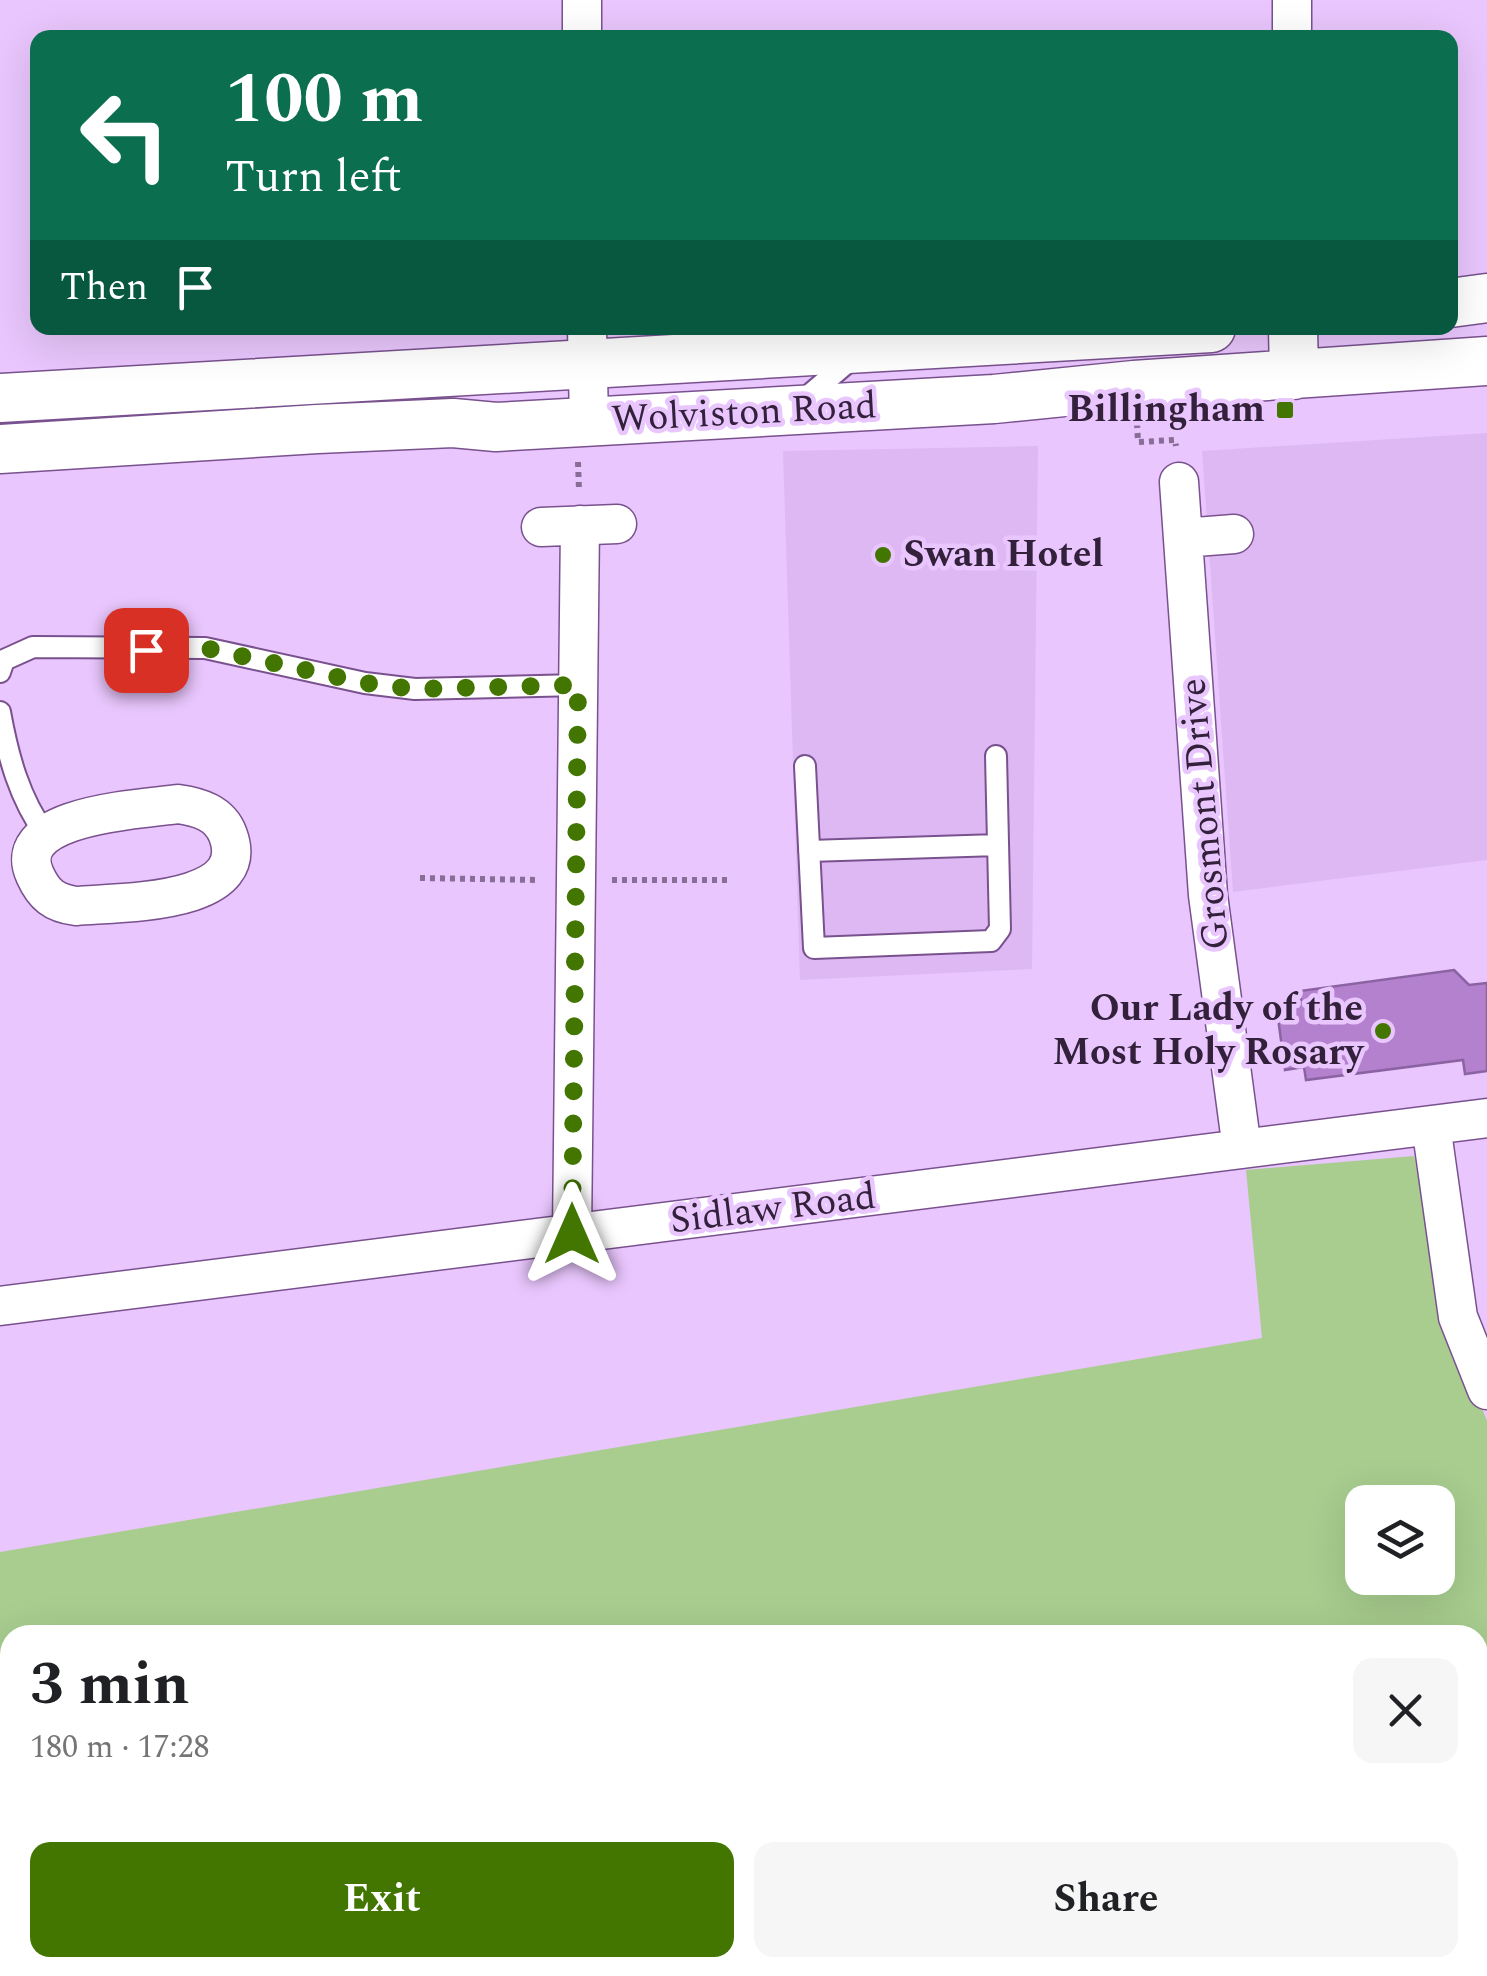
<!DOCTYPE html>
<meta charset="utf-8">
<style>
body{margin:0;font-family:Spectral,serif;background:#f6f6f6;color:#202124;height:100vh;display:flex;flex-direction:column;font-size:38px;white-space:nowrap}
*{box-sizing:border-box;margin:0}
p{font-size:32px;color:#757577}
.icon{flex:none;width:55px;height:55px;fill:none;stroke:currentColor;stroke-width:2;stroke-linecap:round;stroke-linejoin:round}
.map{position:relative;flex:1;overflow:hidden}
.panel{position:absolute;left:0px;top:1625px;width:1488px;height:352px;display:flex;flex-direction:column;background:#fff;border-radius:30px 30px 0 0;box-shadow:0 10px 40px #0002}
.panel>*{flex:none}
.banner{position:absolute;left:30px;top:30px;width:1428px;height:305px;border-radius:20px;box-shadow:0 10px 40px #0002;background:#0b6e4f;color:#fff;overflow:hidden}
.fabs{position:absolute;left:1345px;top:1485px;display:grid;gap:20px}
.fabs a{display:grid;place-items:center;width:110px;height:110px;border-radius:20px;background:#fff;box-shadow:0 10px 40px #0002;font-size:50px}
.pin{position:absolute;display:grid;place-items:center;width:85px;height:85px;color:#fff;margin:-42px;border-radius:20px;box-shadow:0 5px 15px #0006}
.me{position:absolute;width:110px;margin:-55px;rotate:0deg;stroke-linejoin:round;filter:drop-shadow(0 0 8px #0008)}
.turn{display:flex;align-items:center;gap:35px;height:210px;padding:0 30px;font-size:45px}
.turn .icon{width:130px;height:130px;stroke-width:2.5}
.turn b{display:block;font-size:70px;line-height:85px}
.then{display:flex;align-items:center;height:95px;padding:0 30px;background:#0003;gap:20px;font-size:38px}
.round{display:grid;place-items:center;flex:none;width:105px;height:105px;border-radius:20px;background:#f6f6f6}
.overview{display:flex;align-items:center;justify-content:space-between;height:170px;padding:0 30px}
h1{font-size:60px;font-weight:700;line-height:75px}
.cta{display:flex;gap:20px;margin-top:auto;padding:20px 30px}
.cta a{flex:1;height:115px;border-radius:20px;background:#427601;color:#fff;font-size:40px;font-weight:700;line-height:115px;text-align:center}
.cta a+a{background:#f6f6f6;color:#202124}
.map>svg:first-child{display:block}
.built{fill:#deb8f3}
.green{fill:#a8cd8f;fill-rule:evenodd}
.building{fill:#b381ce;stroke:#8c63a2;stroke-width:2.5}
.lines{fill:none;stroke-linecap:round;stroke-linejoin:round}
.service-casing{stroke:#79518e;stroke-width:24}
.minor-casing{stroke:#79518e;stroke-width:41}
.tertiary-casing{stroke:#79518e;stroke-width:51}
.path{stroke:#886e96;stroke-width:6;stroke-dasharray:5 5;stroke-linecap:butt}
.service{stroke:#fff;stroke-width:20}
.minor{stroke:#fff;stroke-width:38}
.tertiary{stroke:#fff;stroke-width:48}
.route{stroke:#427601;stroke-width:18;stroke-dasharray:0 32.4}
.poi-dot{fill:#427601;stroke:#e9c6fd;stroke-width:4}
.labels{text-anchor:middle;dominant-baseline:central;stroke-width:9;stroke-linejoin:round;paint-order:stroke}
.poi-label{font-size:38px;font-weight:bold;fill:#33213c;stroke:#e9c6fd;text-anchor:end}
.street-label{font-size:38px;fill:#33213c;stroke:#e9c6fd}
</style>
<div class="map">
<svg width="1487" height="1976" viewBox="0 0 1487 1976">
<rect width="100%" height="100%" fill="#e9c6fd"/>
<path class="built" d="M1487,433V860L1233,892L1202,451Z
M1038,446L1032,969L800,980L783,451Z"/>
<path class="green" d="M1414,1156L1448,1322L1487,1421V1976H749L748,1968H1478V1635H10V1968H568L569,1976H0V1552L1262,1338L1246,1170ZM1362,1502H1438V1578H1362Z"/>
<path class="building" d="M1454,970L1469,985L1487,983V1071L1465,1074L1463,1060L1306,1080L1304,1067L1285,1070L1276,1003L1301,1000L1300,991Z"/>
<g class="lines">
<defs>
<path id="service" d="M801,402L855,356
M0,672L4,660L33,647L205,648L365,683L415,689L578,685
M0,712C8,756 19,798 46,835
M805,766L814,948L991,941L1000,929L996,756
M809,851L998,845"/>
<path id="minor" d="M582,0V38
M1292,0V38
M587,328L589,421
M1179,482L1208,895L1242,1149
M541,527L617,524
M1183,538L1234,534
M178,804C199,807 220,813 228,835C254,906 117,902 76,906C54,903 44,895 35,875C7,814 145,809 178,804Z
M1431,1125L1458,1317L1487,1390
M572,1234L580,525
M0,1306L1487,1118"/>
<path id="tertiary" d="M1450,303L1487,298
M1293,328L1294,375
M0,398L1211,328
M0,449L317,429L453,423L496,427L994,399L1134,385L1487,361"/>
</defs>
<use href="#service" class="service-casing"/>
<use href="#minor" class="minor-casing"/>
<use href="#tertiary" class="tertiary-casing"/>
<path class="path" d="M1137,423L1138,442L1175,440L1176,446
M578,462L579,490
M420,878L539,880
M612,880H731"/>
<use href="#service" class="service"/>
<use href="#minor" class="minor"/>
<use href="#tertiary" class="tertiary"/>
</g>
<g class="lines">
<path class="route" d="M146,650L205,648L365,683L414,689L578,685L572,1234"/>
</g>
<g class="poi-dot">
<rect x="1275" y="400" width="20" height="20" rx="5"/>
<circle cx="883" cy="555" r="10"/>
<circle cx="1383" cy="1031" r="10"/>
</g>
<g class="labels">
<g class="poi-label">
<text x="1265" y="410">Billingham</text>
<text x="903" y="555" text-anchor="start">Swan Hotel</text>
<text x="1363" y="1009">Our Lady of the<tspan x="1363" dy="44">Most Holy Rosary</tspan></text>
</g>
<g class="street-label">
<text transform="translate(744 413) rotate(-3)">Wolviston Road</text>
<text transform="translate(1205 814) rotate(-95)">Grosmont Drive</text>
<text transform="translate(773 1209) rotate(-7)">Sidlaw Road</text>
</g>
</g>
</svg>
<div class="fabs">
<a><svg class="icon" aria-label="layers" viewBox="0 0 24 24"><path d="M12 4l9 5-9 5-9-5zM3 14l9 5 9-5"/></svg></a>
</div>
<div class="pin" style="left:146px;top:650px;background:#d93025"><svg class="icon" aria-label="arrive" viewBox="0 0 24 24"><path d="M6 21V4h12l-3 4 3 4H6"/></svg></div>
<svg class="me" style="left:572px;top:1234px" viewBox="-20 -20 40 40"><path d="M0-17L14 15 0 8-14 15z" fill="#427601" stroke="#fff" stroke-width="4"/></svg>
<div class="banner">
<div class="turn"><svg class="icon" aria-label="left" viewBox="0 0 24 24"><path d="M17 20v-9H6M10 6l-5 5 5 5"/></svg><div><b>100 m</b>Turn left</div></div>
<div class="then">Then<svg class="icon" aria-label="arrive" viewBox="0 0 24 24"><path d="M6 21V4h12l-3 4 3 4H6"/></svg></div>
</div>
<section class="panel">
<div class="overview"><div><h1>3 min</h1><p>180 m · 17:28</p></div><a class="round"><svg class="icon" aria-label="close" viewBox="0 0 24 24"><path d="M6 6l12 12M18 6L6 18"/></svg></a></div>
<div class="cta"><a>Exit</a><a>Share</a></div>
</section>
</div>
